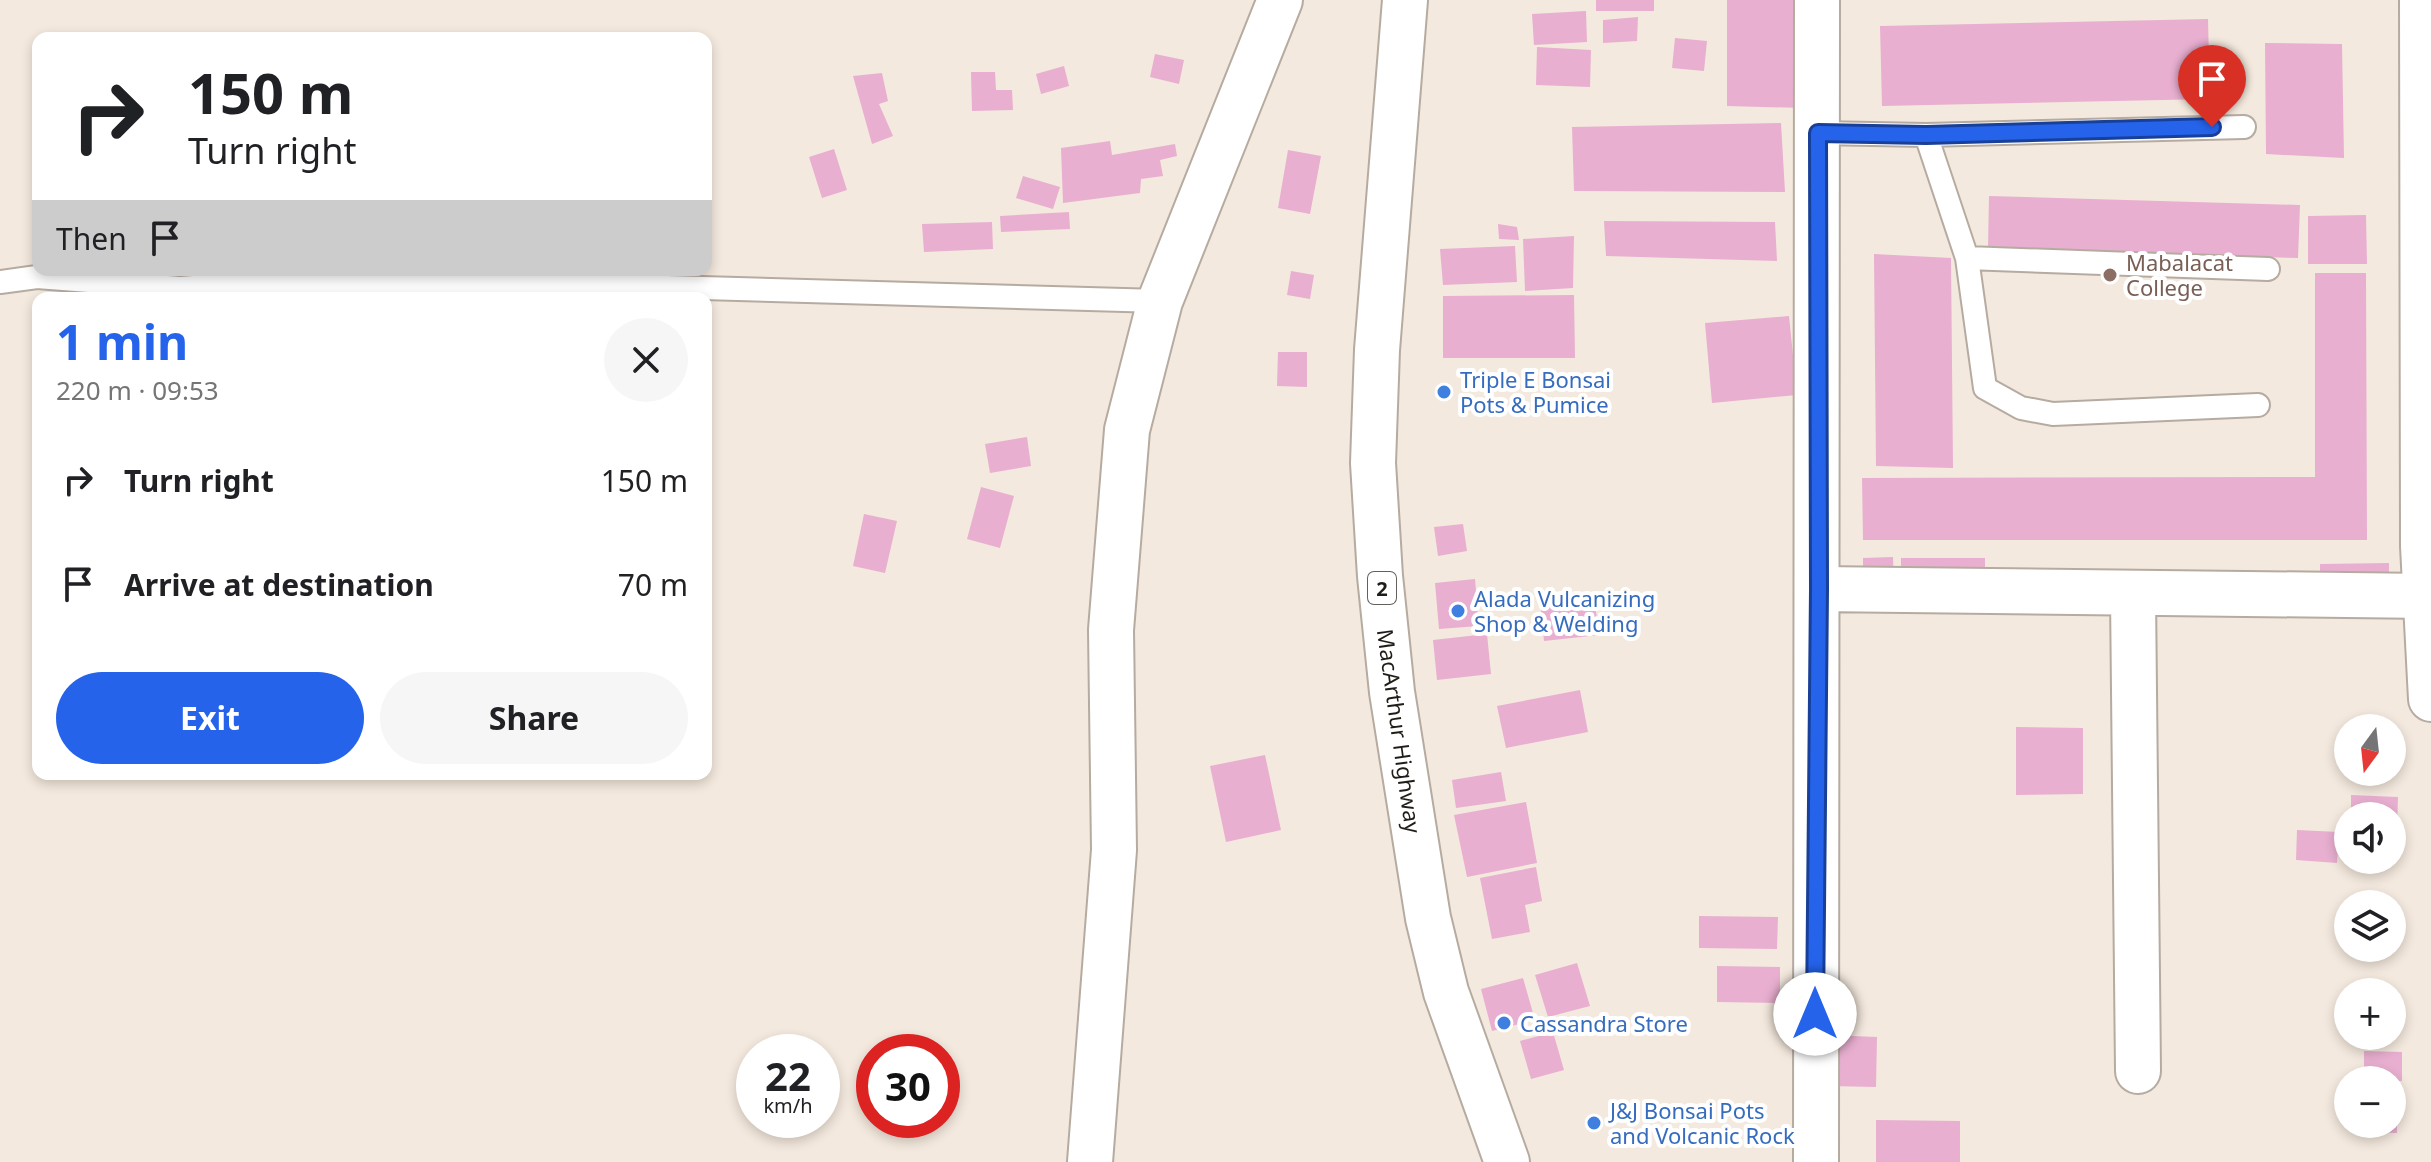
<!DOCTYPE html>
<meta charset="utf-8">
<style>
body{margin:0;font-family:"Noto Sans",sans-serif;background:#f6f6f6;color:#202124;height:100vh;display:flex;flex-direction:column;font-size:30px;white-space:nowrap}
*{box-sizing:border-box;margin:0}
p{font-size:26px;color:#757577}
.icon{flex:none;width:44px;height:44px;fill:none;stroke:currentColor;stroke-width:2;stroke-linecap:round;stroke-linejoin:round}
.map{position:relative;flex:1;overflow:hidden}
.side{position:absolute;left:32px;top:292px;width:680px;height:488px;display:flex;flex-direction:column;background:#fff;border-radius:16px;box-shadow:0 4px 12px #0003}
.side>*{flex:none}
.top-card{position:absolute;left:32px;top:32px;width:680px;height:244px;border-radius:16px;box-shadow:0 4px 12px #0003;background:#fff;color:#202124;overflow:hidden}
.needle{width:52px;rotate:195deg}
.fabs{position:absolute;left:2334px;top:714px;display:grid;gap:16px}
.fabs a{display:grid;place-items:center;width:72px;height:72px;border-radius:50%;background:#fff;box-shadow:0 4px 12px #0003;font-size:40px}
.speed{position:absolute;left:736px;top:1034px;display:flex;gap:16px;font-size:40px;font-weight:700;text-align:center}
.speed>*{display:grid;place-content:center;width:104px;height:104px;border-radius:50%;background:#fff;box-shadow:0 4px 12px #0003;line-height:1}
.speed small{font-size:20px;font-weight:400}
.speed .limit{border:12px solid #d22;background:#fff;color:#111}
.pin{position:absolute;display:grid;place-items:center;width:68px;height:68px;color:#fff;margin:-82px -34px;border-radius:50% 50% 50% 0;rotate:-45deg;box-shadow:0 0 8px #0007}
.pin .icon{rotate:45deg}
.me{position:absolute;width:88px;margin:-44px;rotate:0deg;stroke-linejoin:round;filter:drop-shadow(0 0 6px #0008)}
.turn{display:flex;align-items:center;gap:28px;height:168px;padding:0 24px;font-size:36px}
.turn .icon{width:104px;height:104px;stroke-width:2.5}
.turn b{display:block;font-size:56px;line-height:68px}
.then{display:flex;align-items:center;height:76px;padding:0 24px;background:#0003;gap:16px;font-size:30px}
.round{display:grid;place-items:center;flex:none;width:84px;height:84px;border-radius:42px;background:#f6f6f6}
.head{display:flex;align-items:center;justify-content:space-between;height:136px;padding:0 24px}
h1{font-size:48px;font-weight:700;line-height:60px;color:#2563eb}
.button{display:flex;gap:16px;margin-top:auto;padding:16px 24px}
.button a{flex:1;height:92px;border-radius:48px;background:#2563eb;color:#fff;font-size:32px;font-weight:700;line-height:92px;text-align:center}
.button a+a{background:#f6f6f6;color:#202124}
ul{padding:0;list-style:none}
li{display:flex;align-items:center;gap:24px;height:104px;padding:0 24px}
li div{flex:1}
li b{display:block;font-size:30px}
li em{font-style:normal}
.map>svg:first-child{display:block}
.building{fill:#e8afd0}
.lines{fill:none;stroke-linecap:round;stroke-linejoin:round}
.service-casing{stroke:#b6aba0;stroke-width:26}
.minor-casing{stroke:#b6aba0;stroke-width:48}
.trunk-casing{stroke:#b6aba0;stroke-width:48}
.service{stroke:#fff;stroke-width:22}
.minor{stroke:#fff;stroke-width:44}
.trunk{stroke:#fff;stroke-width:44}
.route-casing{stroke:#184099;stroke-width:20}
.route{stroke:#2563eb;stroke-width:14}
.education-dot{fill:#8d6e63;stroke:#fff;stroke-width:3}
.shop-dot{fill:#3f7fe0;stroke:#fff;stroke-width:3}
.labels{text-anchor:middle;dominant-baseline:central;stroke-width:8;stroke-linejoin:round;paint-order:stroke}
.shield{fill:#fff;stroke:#63605d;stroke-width:2}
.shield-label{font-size:20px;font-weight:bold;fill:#201c18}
.education-label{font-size:22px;fill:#785e54;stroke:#fff;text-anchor:start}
.shop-label{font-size:22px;fill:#366cbe;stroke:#fff;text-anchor:start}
.street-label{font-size:22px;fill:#201c18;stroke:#fff}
</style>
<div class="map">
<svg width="2431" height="1162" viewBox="0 0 2431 1162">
<rect width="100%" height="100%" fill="#f4e9de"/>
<path class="building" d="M1596,0H1654V11H1596Z
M1727,0H1801L1803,108L1727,106Z
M1586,11L1587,42L1534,45L1532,14Z
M1638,17L1637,41L1603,43V20Z
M2208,19L2210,99L1882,106L1880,26Z
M1675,38L1707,41L1704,71L1672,68Z
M2265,43L2342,44L2344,158L2266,154Z
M1537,47L1591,50L1590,87L1536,85Z
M1155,54L1184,60L1179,84L1150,77Z
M1064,66L1069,86L1041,94L1036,74Z
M971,72H995L996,90H1012L1013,110L972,111Z
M882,73L888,101L879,104L893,136L872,144L853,76Z
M1781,123L1785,192L1574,191L1572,127Z
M1110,141L1112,155L1175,144L1177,156L1160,160L1163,176L1141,179L1140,193L1063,203L1061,148Z
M834,149L847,190L822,198L809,157Z
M1288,150L1321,156L1310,214L1278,208Z
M1023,176L1060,187L1053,209L1016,198Z
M1989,196L2300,205L2298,258L1988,249Z
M1069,212L1070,229L1001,232L1000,216Z
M2366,215L2367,264H2308V216Z
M1604,221L1775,222L1777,261L1606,256Z
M992,222L993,249L924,252L922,224Z
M1498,224L1517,227L1519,240L1499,239Z
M1574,236L1573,288L1525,291L1523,239Z
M1515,246L1517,282L1443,285L1440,249Z
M1874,254L1951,258L1953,468L1876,466Z
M1291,271L1314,275L1310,299L1287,295Z
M2315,273H2366L2367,540H1863L1862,478L2315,477Z
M1574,295L1575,358H1443V296Z
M1789,316L1797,395L1712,403L1705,323Z
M1278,352H1307V387L1277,386Z
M1027,437L1031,466L990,473L985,444Z
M981,487L1014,496L1000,548L967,539Z
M864,514L897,521L885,573L853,566Z
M1463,524L1467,551L1438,556L1434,527Z
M1893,557L1894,584H1863V558Z
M1901,558H1985V579H1901Z
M2389,563V577L2320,579V564Z
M1475,579L1479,626L1439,629L1435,583Z
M1594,596L1599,635L1544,641L1540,601Z
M1487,634L1491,674L1437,680L1433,640Z
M1580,690L1588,732L1506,748L1497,706Z
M2016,727L2083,728V794L2016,795Z
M1265,755L1281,830L1226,842L1210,766Z
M1501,772L1506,801L1456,808L1452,780Z
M2351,795L2398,797L2396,859H2392V816H2351Z
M1526,802L1537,863L1467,877L1454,815Z
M2297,830L2339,832L2337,863L2296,860Z
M1536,867L1542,901L1525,905L1530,932L1492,939L1480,878Z
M1699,916L1778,917L1777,949L1699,948Z
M1577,963L1590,1006L1548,1017L1535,975Z
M1717,966L1780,967V1003L1717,1002Z
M1523,978L1535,1020L1492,1031L1481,989Z
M1553,1032L1564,1070L1531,1079L1520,1041Z
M1830,1035L1877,1037L1876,1087L1829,1086Z
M2364,1051L2402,1052V1081L2364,1080Z
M2392,1095H2397V1133L2357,1132V1124H2392Z
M1876,1120L1960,1121V1162H1876Z"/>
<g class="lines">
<defs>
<path id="service" d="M1818,133L1926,135L2244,127
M1926,135L1967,258L1985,388L2021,408L2053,414L2258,405
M1967,258L2268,269
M0,282L37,277L180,288L264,282L454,281L1160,301"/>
<path id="minor" d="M2422,0L2423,546L2431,699
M1819,589L2428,596
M2133,595L2138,1071
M1090,1162L1114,850L1111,630L1127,430L1160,301L1280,0
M1816,1162L1817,0"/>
<path id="trunk" d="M1405,0L1377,350L1373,463L1380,576L1392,692L1428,918L1446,992L1507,1162"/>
</defs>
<use href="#service" class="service-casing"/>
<use href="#minor" class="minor-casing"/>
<use href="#trunk" class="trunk-casing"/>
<use href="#service" class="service"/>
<use href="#minor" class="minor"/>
<use href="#trunk" class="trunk"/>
</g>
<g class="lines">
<defs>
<path id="route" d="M1815,1014L1819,589L1818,133L1926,135L2212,127"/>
</defs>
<use href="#route" class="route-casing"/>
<use href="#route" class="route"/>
</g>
<circle class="education-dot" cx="2110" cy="275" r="8"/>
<g class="shop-dot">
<circle cx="1444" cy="392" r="8"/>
<circle cx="1458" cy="611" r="8"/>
<circle cx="1504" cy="1023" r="8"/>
<circle cx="1594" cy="1123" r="8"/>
</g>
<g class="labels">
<rect class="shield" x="1368" y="572" width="28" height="32" rx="6"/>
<g class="shield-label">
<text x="1382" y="588">2</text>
</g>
<g class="education-label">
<text x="2126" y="262">Mabalacat<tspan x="2126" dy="25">College</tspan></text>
</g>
<g class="shop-label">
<text x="1460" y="379">Triple E Bonsai<tspan x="1460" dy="25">Pots &amp; Pumice</tspan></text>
<text x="1474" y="598">Alada Vulcanizing<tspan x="1474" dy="25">Shop &amp; Welding</tspan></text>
<text x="1520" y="1023">Cassandra Store</text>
<text x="1610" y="1110">J&amp;J Bonsai Pots<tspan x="1610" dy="25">and Volcanic Rock</tspan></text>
</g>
<g class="street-label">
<text transform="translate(1400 731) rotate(82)">MacArthur Highway</text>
</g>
</g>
</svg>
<div class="fabs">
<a><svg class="needle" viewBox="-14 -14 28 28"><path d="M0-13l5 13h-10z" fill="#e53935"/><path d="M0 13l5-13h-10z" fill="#757577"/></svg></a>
<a><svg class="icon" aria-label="sound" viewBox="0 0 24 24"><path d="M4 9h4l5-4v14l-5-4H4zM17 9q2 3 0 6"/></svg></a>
<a><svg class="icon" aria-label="layers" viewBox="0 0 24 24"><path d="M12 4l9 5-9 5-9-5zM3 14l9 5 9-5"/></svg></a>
<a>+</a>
<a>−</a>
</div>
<div class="speed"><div>22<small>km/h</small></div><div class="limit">30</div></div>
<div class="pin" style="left:2212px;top:127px;background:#d93025"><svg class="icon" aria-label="arrive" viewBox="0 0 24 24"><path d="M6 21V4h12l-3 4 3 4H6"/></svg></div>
<svg class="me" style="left:1815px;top:1014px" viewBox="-20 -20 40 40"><circle r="19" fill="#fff"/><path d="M0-13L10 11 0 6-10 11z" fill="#2563eb"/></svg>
<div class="top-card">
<div class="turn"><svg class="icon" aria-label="right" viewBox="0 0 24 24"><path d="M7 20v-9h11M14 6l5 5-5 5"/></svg><div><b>150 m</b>Turn right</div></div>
<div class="then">Then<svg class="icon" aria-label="arrive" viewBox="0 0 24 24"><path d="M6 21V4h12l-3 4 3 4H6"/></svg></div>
</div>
<section class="side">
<div class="head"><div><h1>1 min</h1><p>220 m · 09:53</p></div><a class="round"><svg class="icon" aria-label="close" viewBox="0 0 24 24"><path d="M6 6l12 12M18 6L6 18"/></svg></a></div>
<ul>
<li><svg class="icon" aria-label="right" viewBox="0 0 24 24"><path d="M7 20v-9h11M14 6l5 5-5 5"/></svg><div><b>Turn right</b></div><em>150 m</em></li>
<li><svg class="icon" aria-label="arrive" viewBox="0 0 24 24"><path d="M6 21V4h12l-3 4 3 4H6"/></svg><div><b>Arrive at destination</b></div><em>70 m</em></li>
</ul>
<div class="button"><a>Exit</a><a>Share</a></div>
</section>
</div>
